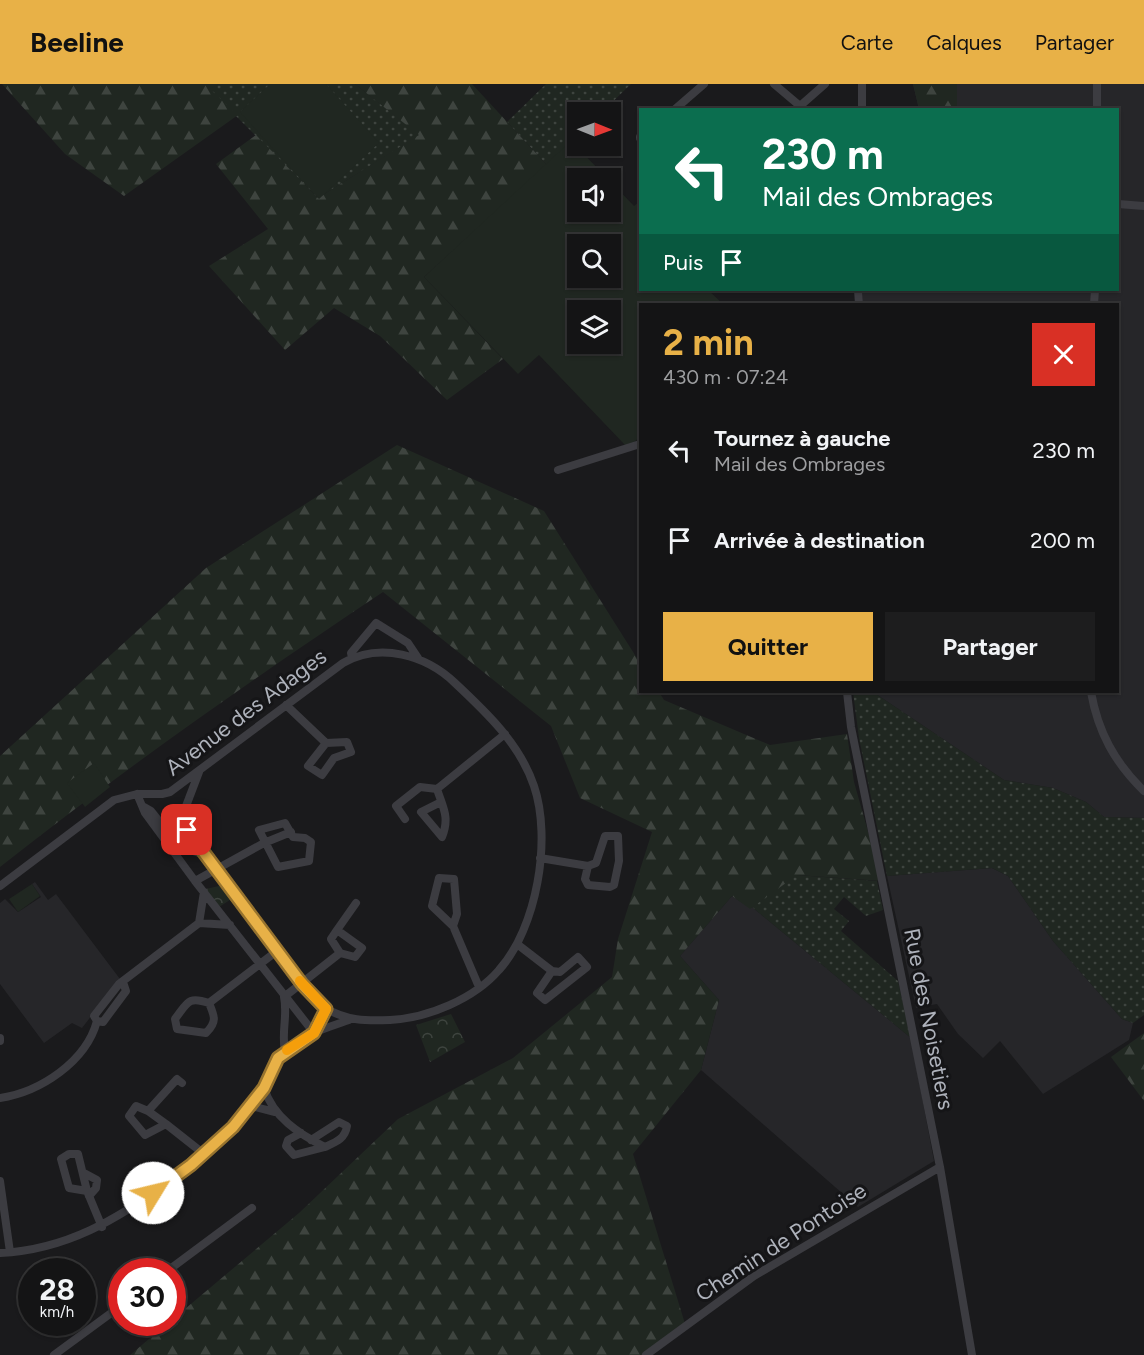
<!DOCTYPE html>
<html lang="fr">
<meta charset="utf-8">
<style>
body{margin:0;font-family:Figtree,sans-serif;background:#1d1d1e;color:#f1f3f6;height:100vh;display:flex;flex-direction:column;font-size:22px;white-space:nowrap}
*{box-sizing:border-box;margin:0}
p{font-size:20px;color:#9d9ea0}
.icon{flex:none;width:33px;height:33px;fill:none;stroke:currentColor;stroke-width:2;stroke-linecap:round;stroke-linejoin:round}
.map{position:relative;flex:1;overflow:hidden}
.side{position:absolute;left:639px;top:219px;width:480px;height:390px;display:flex;flex-direction:column;background:#141415;border-radius:0px;box-shadow:0 2px 4px #0004,0 0 0 2px #333334}
.side>*{flex:none}
.banner{position:absolute;left:639px;top:24px;width:480px;height:183px;border-radius:0px;box-shadow:0 2px 4px #0004,0 0 0 2px #333334;background:#0b6e4f;color:#fff;overflow:hidden}
.needle{width:39px;rotate:91deg}
.controls{position:absolute;left:567px;top:18px;display:grid;gap:12px}
.controls a{display:grid;place-items:center;width:54px;height:54px;border-radius:0px;background:#141415;box-shadow:0 2px 4px #0004,0 0 0 2px #333334;font-size:30px}
.speed{position:absolute;left:18px;top:1174px;display:flex;gap:12px;font-size:30px;font-weight:700;text-align:center}
.speed>*{display:grid;place-content:center;width:78px;height:78px;border-radius:50%;background:#141415;box-shadow:0 2px 4px #0004,0 0 0 2px #333334;line-height:1}
.speed small{font-size:15px;font-weight:400}
.speed .limit{border:9px solid #d22;background:#fff;color:#111}
.pin{position:absolute;display:grid;place-items:center;width:51px;height:51px;color:#fff;margin:-26px;border-radius:12px;box-shadow:0 3px 9px #0006}
.me{position:absolute;width:66px;margin:-33px;rotate:54deg;stroke-linejoin:round;filter:drop-shadow(0 0 4px #0008)}
.turn{display:flex;align-items:center;gap:21px;height:126px;padding:0 24px;font-size:27px}
.turn .icon{width:78px;height:78px;stroke-width:2.5}
.turn b{display:block;font-size:42px;line-height:51px}
.then{display:flex;align-items:center;height:57px;padding:0 24px;background:#0003;gap:12px;font-size:22px}
.round{display:grid;place-items:center;flex:none;width:63px;height:63px;border-radius:0px;background:#1d1d1e}
.head{display:flex;align-items:center;justify-content:space-between;height:102px;padding:0 24px}
h1{font-size:36px;font-weight:700;line-height:45px;color:#e8b147}
.action{display:flex;gap:12px;margin-top:auto;padding:12px 24px}
.action a{flex:1;height:69px;border-radius:0px;background:#e8b147;color:#111;font-size:24px;font-weight:700;line-height:69px;text-align:center}
.action a+a{background:#1d1d1e;color:#f1f3f6}
ul{padding:0;list-style:none}
li{display:flex;align-items:center;gap:18px;height:90px;padding:0 24px}
li div{flex:1}
li b{display:block;font-size:22px}
li em{font-style:normal}
header{display:flex;align-items:center;gap:36px;box-sizing:border-box;height:84px;padding:0 30px;background:#e8b147;color:#111}
header strong{font-size:28px}
nav{display:flex;gap:33px;margin-inline-start:auto;font-size:21px}
.map>svg:first-child{display:block}
.built{fill:#262629}
.grass{fill:url(#grass-dots)}
.forest{fill:url(#forest-firs)}
.park{fill:url(#park-crowns)}
.garden{fill:#202721;fill-rule:evenodd}
.lines{fill:none;stroke-linecap:round;stroke-linejoin:round}
.minor{stroke:#3c3c41;stroke-width:8}
.route-casing{stroke:#97732e;stroke-width:15}
.route{stroke:#e8b147;stroke-width:10}
.slow{stroke:#f59e0b;stroke-width:10}
.labels{text-anchor:middle;dominant-baseline:central;stroke-width:6;stroke-linejoin:round;paint-order:stroke}
.street-label{font-size:22px;fill:#aeb2bb;stroke:#151517}
</style>
<header>
<strong>Beeline</strong>
<nav><a>Carte</a><a>Calques</a><a>Partager</a></nav>
</header>
<div class="map">
<svg width="1144" height="1271" viewBox="0 0 1144 1271">
<defs>
<pattern id="grass-dots" width="8" height="8" patternUnits="userSpaceOnUse" patternTransform="scale(1.5)"><rect width="8" height="8" fill="#202721"/><path d="M2 2h.1M6 6h.1" fill="none" stroke="#3e443f" stroke-width="1.8" stroke-linecap="round"/></pattern>
<pattern id="forest-firs" width="22" height="20" patternUnits="userSpaceOnUse" patternTransform="scale(1.5)"><rect width="22" height="20" fill="#202721"/><path d="M5 1l3.5 6h-7zM16 11l3.5 6h-7z" fill="#3e443f"/></pattern>
<pattern id="park-crowns" width="20" height="18" patternUnits="userSpaceOnUse" patternTransform="scale(1.5)"><rect width="20" height="18" fill="#202721"/><path d="M2 6a3 3 0 1 1 6 0M12 15a3 3 0 1 1 6 0" fill="none" stroke="#3e443f"/></pattern>
</defs>
<rect width="100%" height="100%" fill="#1a1a1c"/>
<path class="built" d="M913,0H1144V734L1104,733L1086,718L1053,704L1004,696L873,608H1118V220H863L862,206H1118V26L919,25Z
M992,784L1008,792L1053,857L1122,935L1133,939L1129,956L1043,1010L1000,957L983,974L958,950L937,920L916,924L887,792Z
M35,798L48,816L56,810L120,895L82,944L72,939L44,959L0,900V819L5,815L18,828L41,813L32,800Z
M732,812L750,824L752,823L911,954L934,1077L858,1123L701,986L719,916L680,872Z"/>
<path class="grass" d="M219,0H355L420,51L318,114L209,5Z
M546,0H631L602,28H578L577,52L547,81L507,38Z
M853,608H873L1004,696L1053,704L1086,718L1104,733L1144,734V931L1133,939L1122,935L1053,857L1008,792L992,784L887,792L859,654Z
M796,791L877,797L883,826L866,832L844,813L834,825L849,837L841,847L898,897L911,954L752,823Z"/>
<path class="forest" d="M2,0H219L210,5L238,31L124,112L65,70Z
M355,0H472L547,81L424,193L503,275L447,316L380,252L334,224L285,266L209,182L268,145L216,80L256,51L318,114L419,51Z
M913,0H957V25H919Z
M397,361L544,427L640,579V608H659L664,616L770,661L847,650L854,698L882,797L797,791L750,825L732,812L680,872L719,916L701,986L633,1070L686,1243L642,1271H130L168,1239H172L173,1235L299,1129L398,1035L513,974L612,893L618,855L652,748L580,714L551,642L383,508C251,596 124,685 0,783V672L206,484Z
M1144,949V1017L1111,973Z"/>
<path class="park" d="M223,801L233,814L219,823L206,805Z
M451,930L465,958L430,978L416,941Z"/>
<path class="garden" d="M270,0H326L379,59L319,115L240,28Z
M571,57L607,94H578V128H610L611,98L634,122L640,117V206H708L723,220H640V353L632,360L625,361L539,271L518,290L424,193ZM578,160H610V194H578ZM578,226H610V260H578Z
M94,679L110,703L85,723L67,699Z
M32,800L40,812L18,828L9,815Z"/>
<g class="lines">
<path class="minor" d="M774,0L800,22L796,26
M862,0V26
M800,22L825,0
M674,26L704,0
M1097,26V0
M640,54V53
M1118,120L1144,122
M858,206L859,220
M1094,220L1095,206
M558,386L640,360
M352,574L351,569L376,539L408,559L418,574
M847,608L851,643L940,1083L972,1271
M1091,608C1098,648 1115,679 1144,707
M286,621L326,659L347,658L351,668L334,674L322,691L308,682L326,659
M437,705C443,724 450,733 442,753L421,728L441,718
M437,705L505,650
M137,710L145,729L195,797L314,949L326,925
M144,723L151,727L178,761L204,771
M405,735L396,722L420,703L437,705
M285,739L293,753L305,754L311,758L309,777L278,783L259,746Z
M540,774L588,782L596,779L605,752H618L619,777L614,801L610,803L588,801L585,795L588,782
M195,797L264,759L291,748
M0,802L114,716L137,710H162L170,708L343,579C380,558 426,571 455,599C486,628 520,660 534,702C552,755 537,844 499,886C474,915 428,934 390,936C366,937 347,937 325,924C308,913 296,892 284,876C251,833 218,790 187,746L183,730L199,688
M199,839L204,808
M453,842L457,830L454,795L439,794L432,822L453,842L479,903
M337,846L362,864L355,873L340,869L331,855Z
M337,846L356,819
M517,860L552,887
M578,873L587,883L545,916L537,909L552,887L560,888Z
M209,919C188,912 188,918 175,935L177,945L206,949C217,938 215,933 209,919L277,867
M97,937L103,938L126,907L123,898
M0,954V957
M285,967C281,949 288,931 284,913L340,869
M182,999L177,995L148,1027L136,1022L129,1032L145,1051L166,1040L204,1070
M264,1004C273,1033 299,1050 325,1063C336,1058 345,1055 347,1042L339,1038L311,1056
M0,1014C40,1008 86,978 97,937L94,932L119,900L199,839L230,841
M251,1022L275,1028
M148,1027L166,1040
M301,1049L288,1056L286,1062L294,1071L325,1063
M84,1089L97,1096L96,1104L89,1112
M0,1097L10,1168
M87,1107L78,1070H69L61,1075L69,1104L87,1107L102,1143
M0,1169C66,1166 118,1135 170,1097C193,1080 217,1061 236,1040C246,1028 257,1017 264,1004C269,994 272,983 278,975C293,953 326,944 349,936
M166,1188L252,1124
M54,1271L122,1221
M646,1271L754,1192L940,1083"/>
</g>
<g class="lines">
<defs>
<path id="route" d="M153,1109L191,1081L233,1043L264,1004L278,974L314,949L326,925L302,900L187,746"/>
</defs>
<use href="#route" class="route-casing"/>
<use href="#route" class="route"/>
<path class="slow" d="M287,966L314,949L326,925L300,897"/>
</g>
<g class="labels">
<g class="street-label">
<text transform="translate(246 628) rotate(-37)">Avenue des Adages</text>
<text transform="translate(929 935) rotate(79)">Rue des Noisetiers</text>
<text transform="translate(781 1158) rotate(-33)">Chemin de Pontoise</text>
</g>
</g>
</svg>
<div class="controls">
<a><svg class="needle" viewBox="-14 -14 28 28"><path d="M0-13l5 13h-10z" fill="#e53935"/><path d="M0 13l5-13h-10z" fill="#9d9ea0"/></svg></a>
<a><svg class="icon" aria-label="sound" viewBox="0 0 24 24"><path d="M4 9h4l5-4v14l-5-4H4zM17 9q2 3 0 6"/></svg></a>
<a><svg class="icon" aria-label="search" viewBox="0 0 24 24"><circle cx="10" cy="10" r="6"/><path d="M15 15l6 6"/></svg></a>
<a><svg class="icon" aria-label="layers" viewBox="0 0 24 24"><path d="M12 4l9 5-9 5-9-5zM3 14l9 5 9-5"/></svg></a>
</div>
<div class="speed"><div>28<small>km/h</small></div><div class="limit">30</div></div>
<div class="pin" style="left:187px;top:746px;background:#d93025"><svg class="icon" aria-label="arrive" viewBox="0 0 24 24"><path d="M6 21V4h12l-3 4 3 4H6"/></svg></div>
<svg class="me" style="left:153px;top:1109px" viewBox="-20 -20 40 40"><circle r="19" fill="#fff"/><path d="M0-13L10 11 0 6-10 11z" fill="#e8b147"/></svg>
<div class="banner">
<div class="turn"><svg class="icon" aria-label="left" viewBox="0 0 24 24"><path d="M17 20v-9H6M10 6l-5 5 5 5"/></svg><div><b>230 m</b>Mail des Ombrages</div></div>
<div class="then">Puis<svg class="icon" aria-label="arrive" viewBox="0 0 24 24"><path d="M6 21V4h12l-3 4 3 4H6"/></svg></div>
</div>
<section class="side">
<div class="head"><div><h1>2 min</h1><p>430 m · 07:24</p></div><a class="round" style="background:#d93025;color:#fff"><svg class="icon" aria-label="close" viewBox="0 0 24 24"><path d="M6 6l12 12M18 6L6 18"/></svg></a></div>
<ul>
<li><svg class="icon" aria-label="left" viewBox="0 0 24 24"><path d="M17 20v-9H6M10 6l-5 5 5 5"/></svg><div><b>Tournez à gauche</b><p>Mail des Ombrages</p></div><em>230 m</em></li>
<li><svg class="icon" aria-label="arrive" viewBox="0 0 24 24"><path d="M6 21V4h12l-3 4 3 4H6"/></svg><div><b>Arrivée à destination</b></div><em>200 m</em></li>
</ul>
<div class="action"><a>Quitter</a><a>Partager</a></div>
</section>
</div>
